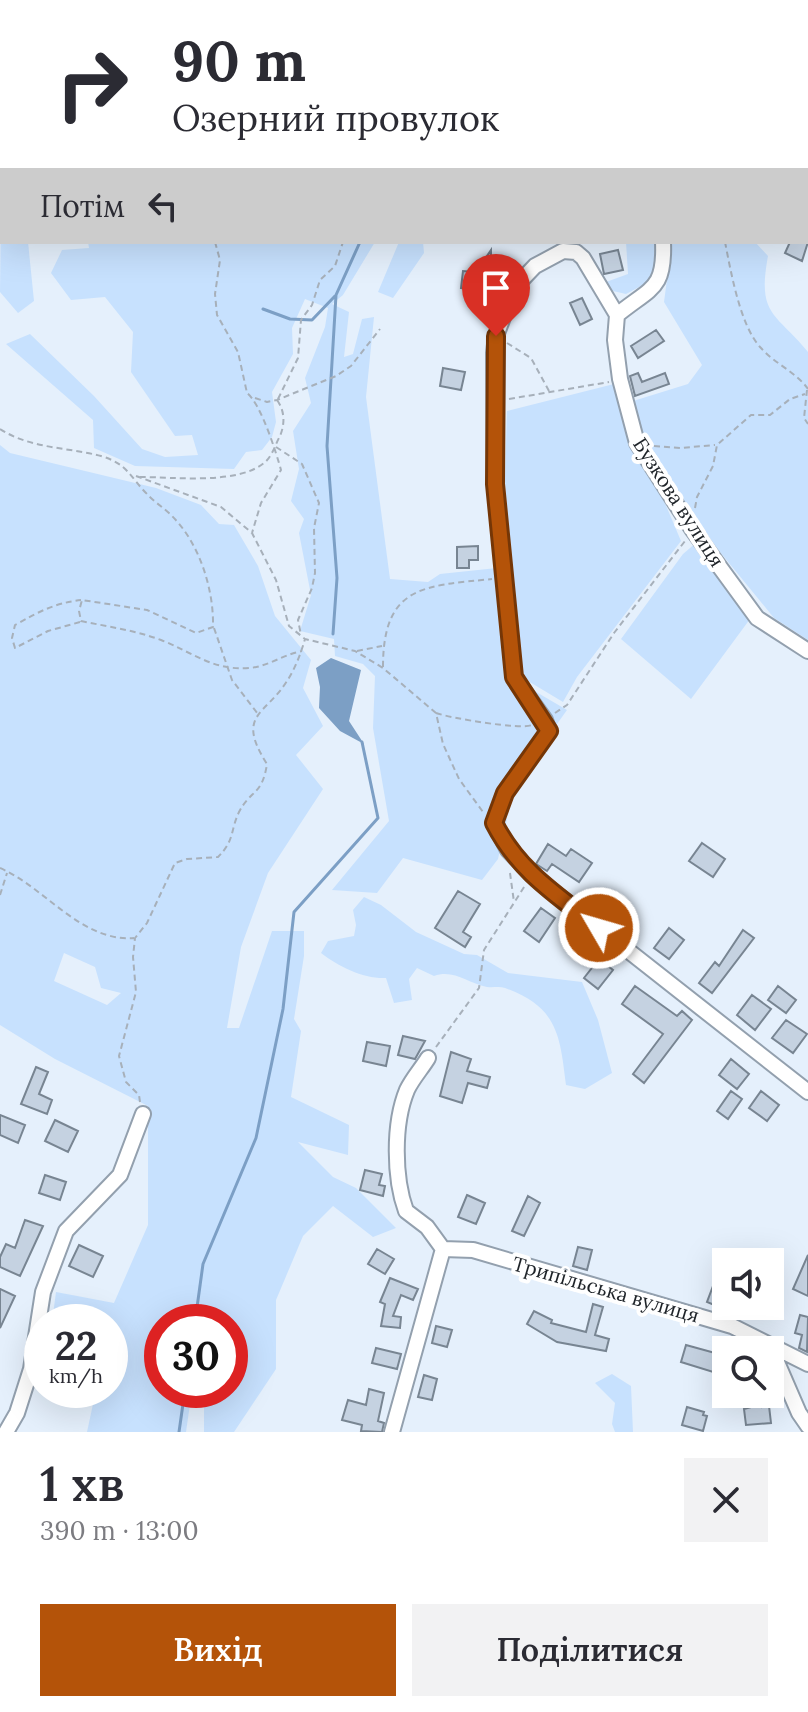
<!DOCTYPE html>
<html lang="uk">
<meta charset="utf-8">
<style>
body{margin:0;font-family:Lora,serif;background:#f2f2f3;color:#2b2b33;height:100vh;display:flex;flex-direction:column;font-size:30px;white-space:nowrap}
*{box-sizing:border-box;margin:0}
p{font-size:26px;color:#7c7c81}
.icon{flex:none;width:44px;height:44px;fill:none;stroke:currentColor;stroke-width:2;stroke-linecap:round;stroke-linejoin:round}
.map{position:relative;height:1432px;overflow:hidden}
.sheet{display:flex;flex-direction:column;background:#fff;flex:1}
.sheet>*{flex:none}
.top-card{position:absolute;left:0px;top:0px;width:808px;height:244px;box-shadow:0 8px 32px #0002;background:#fff;color:#2b2b33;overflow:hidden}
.controls{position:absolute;left:712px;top:1248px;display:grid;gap:16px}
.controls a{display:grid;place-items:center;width:72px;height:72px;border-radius:0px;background:#fff;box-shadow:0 8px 32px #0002;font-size:40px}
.speed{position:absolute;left:24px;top:1304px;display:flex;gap:16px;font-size:40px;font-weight:700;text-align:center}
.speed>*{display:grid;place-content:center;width:104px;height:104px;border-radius:50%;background:#fff;box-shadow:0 8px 32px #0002;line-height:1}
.speed small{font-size:20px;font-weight:400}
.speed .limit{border:12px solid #d22;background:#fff;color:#111}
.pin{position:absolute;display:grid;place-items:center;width:68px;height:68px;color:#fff;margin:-82px -34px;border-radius:50% 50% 50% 0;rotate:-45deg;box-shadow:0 0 8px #0007}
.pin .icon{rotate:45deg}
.me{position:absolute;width:88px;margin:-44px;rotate:308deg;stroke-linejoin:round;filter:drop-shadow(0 0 6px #0008)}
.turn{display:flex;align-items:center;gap:28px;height:168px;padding:0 40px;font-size:36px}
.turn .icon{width:104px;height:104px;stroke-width:2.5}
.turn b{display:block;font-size:56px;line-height:68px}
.then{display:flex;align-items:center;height:76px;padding:0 40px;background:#0003;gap:16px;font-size:30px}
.round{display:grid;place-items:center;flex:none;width:84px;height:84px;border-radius:0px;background:#f2f2f3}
.summary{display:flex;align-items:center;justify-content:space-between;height:136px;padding:0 40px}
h1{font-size:48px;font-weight:600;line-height:60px}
.primary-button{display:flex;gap:16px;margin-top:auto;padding:16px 40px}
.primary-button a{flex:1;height:92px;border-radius:0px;background:#b45309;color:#fff;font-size:32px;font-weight:600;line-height:92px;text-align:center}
.primary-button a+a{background:#f2f2f3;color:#2b2b33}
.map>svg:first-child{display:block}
.green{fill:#c7e1fe;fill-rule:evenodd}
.water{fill:#7c9fc5}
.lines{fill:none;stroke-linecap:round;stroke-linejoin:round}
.stream{stroke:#7c9fc5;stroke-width:3}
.building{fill:#c5d2e1;stroke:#788592;stroke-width:2}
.minor-casing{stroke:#93a0ae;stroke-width:18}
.path{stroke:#a7b0ba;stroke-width:2;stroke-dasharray:6 4;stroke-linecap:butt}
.minor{stroke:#fff;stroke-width:14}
.route-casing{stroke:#753606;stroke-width:20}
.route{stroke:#b45309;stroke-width:14}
.labels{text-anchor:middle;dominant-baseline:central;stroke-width:8;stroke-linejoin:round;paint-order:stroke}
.street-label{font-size:20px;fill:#1e2328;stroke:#fff}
</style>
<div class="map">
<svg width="808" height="1432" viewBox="0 0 808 1432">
<rect width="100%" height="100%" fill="#e5f0fc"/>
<path class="green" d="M113,0H734L733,2H115Z
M2,131V242H28L34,301L18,313L0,292Z
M88,242H375L343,295L332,304L349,312L344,357L353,354L362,319L374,317L366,397L390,579L428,582L440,574L497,568L507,675L567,710L557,724L539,734L491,802L507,819L498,859L482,880L403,858L377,893L332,890L389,821L373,728L375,676L363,664L335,656L334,639L300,631L311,595L299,533L304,519L291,501L299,469L293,431L311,403L305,378L325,327L328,308L305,299L292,328L293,354L272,392L276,422L272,437L262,450L246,452L234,469L135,466L94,448L93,420L6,344L30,334L94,396L142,449L165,457L198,455L192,435L175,436L131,372L133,332L105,297L71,300L51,273L62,250L89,248Z
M399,242H423L424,253L393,298L378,292Z
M626,242H658C661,276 655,279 626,294L613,291L606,282L628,274Z
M668,242H755L768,256C757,316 775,312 808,352V640L774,618L706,535L644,440L630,402L688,384L702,365L664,302L670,257Z
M618,383L632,448L659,489L681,541L577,677L563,702L518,675L505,481L507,411Z
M0,445L10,453L156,488L201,505L219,524L234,525L258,566L275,616L311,660L303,688L323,726L296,755L323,789L268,873L241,947L227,1028H239L272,931H304V956L294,1019L301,1031L291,1097L349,1125L348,1155L298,1142L333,1177L356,1188L396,1228L373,1237L333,1206L303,1236L276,1300V1369L234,1432H204V1398L197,1390H230V1322H162V1390H192L186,1432H87L96,1390H110V1322H52L56,1292L114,1303L148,1225V1106L55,1059L0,1025ZM64,953L95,967L101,988L121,993L107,1005L54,981Z
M697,542L750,619L691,699L621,639L683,554Z
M364,897L381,905L416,932L464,954L477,955L508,973L582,982L598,1020L612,1073L585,1089L566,1085C560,1036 558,1007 505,988C499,986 493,988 487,987C467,983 454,969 434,976L417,968L409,979L412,1000L394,1003L386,978C364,979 339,967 321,953L328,941L354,936L356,925L353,910Z
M612,1374L631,1386L633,1432H615L612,1424L615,1403L595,1383Z"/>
<path class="water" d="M331,658L361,670L349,721L364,744L340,731L319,708L320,687L316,668Z"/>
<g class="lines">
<path class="stream" d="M462,2L464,0
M263,309L290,319L312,320L335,296
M333,634L337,578L327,446L336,295L360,242
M195,1322L203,1264L256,1138L283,1009L294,912L378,818L362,742
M179,1432L185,1390"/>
</g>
<path class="building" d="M790,242H808L802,261L785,253Z
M491,250V255L508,267L501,278L490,270L488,290L461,288L463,271L476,272Z
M618,250L623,270L604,274L600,254Z
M582,298L592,319L580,325L570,303Z
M656,330L664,341L638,358L631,346Z
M443,368L465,372L461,390L440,386Z
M638,373L642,382L665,373L669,384L635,396L630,376Z
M478,546V560H469V568H457V547Z
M702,843L725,859L713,877L689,861Z
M548,844L566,856L571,849L592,863L579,882L552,864L547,871L536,864Z
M458,891L480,904L463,932L471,937L465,947L435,928Z
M541,908L555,918L539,942L524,931Z
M669,928L684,940L669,959L654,948Z
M743,930L754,938L712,993L699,983L715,962L719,966Z
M599,959L613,970L598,989L584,978Z
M635,986L677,1016L682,1011L692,1020L644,1083L633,1074L663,1034L622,1004Z
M778,986L796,1000L786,1013L768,1000Z
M752,995L771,1009L755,1030L737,1015Z
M786,1020L807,1034L793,1053L772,1038Z
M403,1036L425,1041L415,1059L398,1055Z
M367,1042L390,1046L386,1066L363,1061Z
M451,1052L471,1059L467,1071L490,1077L487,1088L468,1083L462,1103L440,1096Z
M731,1059L749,1074L737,1089L719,1075Z
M36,1067L48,1072L39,1094L52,1100L47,1114L21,1104Z
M731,1091L742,1099L728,1119L717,1111Z
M761,1091L779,1105L767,1121L749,1108Z
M0,1115L25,1125L18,1143L0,1135Z
M55,1120L78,1131L68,1152L45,1141Z
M365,1170L382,1174L379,1185L385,1186L383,1196L360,1190Z
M45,1175L66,1182L60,1200L39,1193Z
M467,1195L485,1203L476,1224L458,1217Z
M528,1196L540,1203L524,1236L512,1231Z
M25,1220L43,1226L20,1276L0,1267V1257L6,1244L15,1248Z
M79,1245L103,1256L93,1277L69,1266Z
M578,1247L592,1250L587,1270L573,1266Z
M377,1249L394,1259L385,1274L368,1264Z
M808,1255V1296L793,1289Z
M390,1278L418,1289L413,1300L401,1295L393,1316L401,1317L400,1328L381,1326L385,1304L380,1302Z
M713,1286L726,1291L724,1309L707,1302Z
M0,1289L15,1296L0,1328Z
M593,1304L603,1307L595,1335L609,1339L606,1351L557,1342L527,1324L534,1311L552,1320L551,1323L586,1332Z
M800,1315L808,1317L807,1352L799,1348L802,1335L795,1333Z
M436,1326L452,1330L447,1347L432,1343Z
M686,1345L726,1356V1376L681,1362Z
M376,1348L401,1354L397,1369L372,1363Z
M424,1375L437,1379L432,1400L418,1397Z
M369,1389L384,1393L378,1421L384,1423L382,1432L361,1431L362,1425L342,1420L348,1400L366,1405Z
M762,1404V1407L769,1406L771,1423L746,1425L744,1409Z
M687,1407L704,1412L703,1415L707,1416L703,1431L682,1425Z"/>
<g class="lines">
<defs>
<path id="minor" d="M41,0L43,2
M60,0L62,2
M806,74L808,76
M0,111H2
M806,204H808
M663,242C665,290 651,287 617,315L615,340L620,379L637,443L692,529L757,618L808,651
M617,315L583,258L576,252L563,251L535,266L514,288L496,336L494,353L495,484L514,677L545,720L549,731L505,793L494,823L508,850L532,875L808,1092
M428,1058C422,1068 412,1079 407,1090C393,1124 394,1178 406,1211L427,1227L443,1249
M443,1249L473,1250L732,1326L808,1364
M770,1346L799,1413L808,1426
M6,1432L17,1413L31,1369L43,1292L66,1231L120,1175L143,1114
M392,1432L443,1249"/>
</defs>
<use href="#minor" class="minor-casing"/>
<path class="path" d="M232,0L233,2
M352,0L355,2
M578,0L580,2
M325,2V0
M520,2L523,0
M538,2L539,0
M673,2L674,0
M215,242L220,260L215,294L217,315L238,352L247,393C261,404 276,452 281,470L261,503L252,533
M725,242C731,272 740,326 761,348C775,364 796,372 808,389
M507,343L531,358L549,391
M807,390L804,418L808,424
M255,398L267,402L277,400L336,376L351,366L380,329
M278,399L298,358L301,320L312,305L320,280L335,266L343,242
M509,399L609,382
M0,429C31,449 67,447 101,456C128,464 130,477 147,494C154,502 163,507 171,515C199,542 214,589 213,627L196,633L147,610L82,600L79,611L81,621C109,627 134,630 161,640C192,652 213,671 249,668C267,667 282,655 302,651
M654,446L680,448L715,445
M276,447L302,464L319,503L314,528L315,573L312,588L298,620L301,635
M136,476L221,507L252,533L276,580L289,626L305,639L355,651L383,668L436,713L443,744L459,779L483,812
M140,477C174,477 237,485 264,463C272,457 275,445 280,436C285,424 285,411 277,400
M695,508L697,497L713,466L717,445L751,415H770L790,399L805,394
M80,622L48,631L15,648L12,638L15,625C38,612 55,603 81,600
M214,628L232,680L258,714
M357,651L382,646
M383,667C383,585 424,586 492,579
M436,713C450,718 520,730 532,725
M555,713L567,705L614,633L685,541
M0,868C46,888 81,942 134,938
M510,873L514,902
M0,895L7,873
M436,1047L479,988L484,950L526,884
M140,1102L139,1095L126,1082L119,1056L136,992L133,957L135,938L147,923L175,863L187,859L218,857C235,840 230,831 239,812C251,789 262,796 267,764C235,714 266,715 287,681C295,669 301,653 305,639"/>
<use href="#minor" class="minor"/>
</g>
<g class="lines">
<defs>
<path id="route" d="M496,336L495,484L514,677L549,731L505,793L494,823C519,872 557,895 599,928"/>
</defs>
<use href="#route" class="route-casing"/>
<use href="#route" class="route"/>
</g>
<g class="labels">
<g class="street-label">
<text transform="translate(679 502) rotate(57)">Бузкова вулиця</text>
<text transform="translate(606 1289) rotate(16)">Трипільська вулиця</text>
</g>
</g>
</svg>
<div class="controls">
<a><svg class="icon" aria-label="sound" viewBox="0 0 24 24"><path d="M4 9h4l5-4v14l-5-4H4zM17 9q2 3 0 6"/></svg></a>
<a><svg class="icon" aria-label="search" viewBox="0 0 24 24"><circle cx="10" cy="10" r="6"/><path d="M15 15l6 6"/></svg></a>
</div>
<div class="speed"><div>22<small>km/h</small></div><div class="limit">30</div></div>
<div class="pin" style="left:496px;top:336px;background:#d93025"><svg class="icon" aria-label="arrive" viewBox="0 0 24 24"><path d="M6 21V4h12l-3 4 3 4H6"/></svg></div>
<svg class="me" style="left:599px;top:928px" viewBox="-20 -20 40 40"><circle r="17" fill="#b45309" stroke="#fff" stroke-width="3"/><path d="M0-11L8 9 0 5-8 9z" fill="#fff"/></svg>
<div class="top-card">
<div class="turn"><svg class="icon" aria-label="right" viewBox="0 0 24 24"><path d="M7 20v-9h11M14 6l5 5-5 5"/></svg><div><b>90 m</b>Озерний провулок</div></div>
<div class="then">Потім<svg class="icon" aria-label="left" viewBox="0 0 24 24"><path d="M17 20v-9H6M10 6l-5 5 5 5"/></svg></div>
</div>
</div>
<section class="sheet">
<div class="summary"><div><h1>1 хв</h1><p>390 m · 13:00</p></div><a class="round"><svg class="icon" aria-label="close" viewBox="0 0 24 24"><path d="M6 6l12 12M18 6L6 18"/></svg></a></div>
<div class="primary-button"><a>Вихід</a><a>Поділитися</a></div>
</section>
